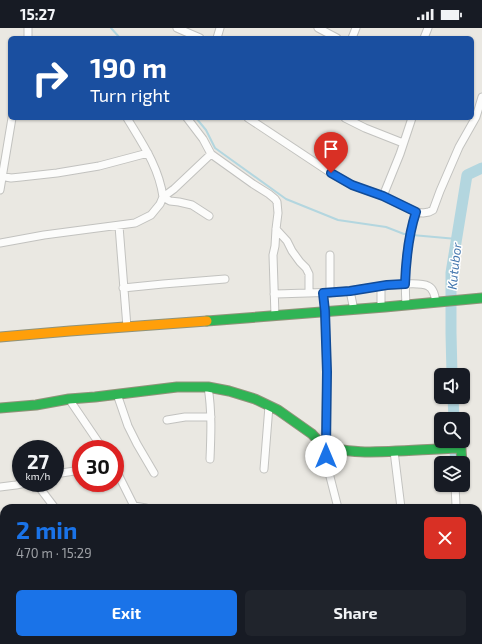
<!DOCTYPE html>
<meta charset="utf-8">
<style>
body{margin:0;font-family:"Exo 2",sans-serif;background:#20242c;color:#f1f3f6;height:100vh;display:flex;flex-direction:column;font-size:15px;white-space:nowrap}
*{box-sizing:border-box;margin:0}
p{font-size:13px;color:#9ea1a6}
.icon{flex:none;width:22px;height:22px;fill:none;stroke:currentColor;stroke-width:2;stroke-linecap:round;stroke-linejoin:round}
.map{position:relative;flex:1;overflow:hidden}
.side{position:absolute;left:0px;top:476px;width:482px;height:140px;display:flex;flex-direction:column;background:#171b24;border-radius:12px 12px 0 0;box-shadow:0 1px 3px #0004}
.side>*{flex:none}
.guide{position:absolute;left:8px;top:8px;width:466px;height:84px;border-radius:6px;box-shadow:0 1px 3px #0004;background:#1a4fa0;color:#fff;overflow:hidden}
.controls{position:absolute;left:434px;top:340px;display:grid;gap:8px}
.controls a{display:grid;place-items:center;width:36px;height:36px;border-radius:6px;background:#171b24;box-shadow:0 1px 3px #0004;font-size:20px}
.speed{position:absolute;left:12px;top:412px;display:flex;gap:8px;font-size:20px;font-weight:700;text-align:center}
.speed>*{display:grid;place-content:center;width:52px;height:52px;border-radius:50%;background:#171b24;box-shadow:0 1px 3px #0004;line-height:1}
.speed small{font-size:10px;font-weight:400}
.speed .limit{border:6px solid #d22;background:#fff;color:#111}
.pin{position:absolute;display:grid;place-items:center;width:34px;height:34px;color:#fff;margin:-41px -17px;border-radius:50% 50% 50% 0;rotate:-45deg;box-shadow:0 0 4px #0007}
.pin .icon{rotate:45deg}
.me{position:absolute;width:44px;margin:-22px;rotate:0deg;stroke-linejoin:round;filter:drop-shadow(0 0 3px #0008)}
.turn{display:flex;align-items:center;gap:14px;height:84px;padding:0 16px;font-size:18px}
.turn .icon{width:52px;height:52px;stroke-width:2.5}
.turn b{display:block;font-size:28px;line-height:34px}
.round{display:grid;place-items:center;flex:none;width:42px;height:42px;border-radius:6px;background:#20242c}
.headline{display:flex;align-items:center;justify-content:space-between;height:68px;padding:0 16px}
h1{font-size:24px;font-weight:700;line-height:30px;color:#1a73e8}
.cta{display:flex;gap:8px;margin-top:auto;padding:8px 16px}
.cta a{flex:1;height:46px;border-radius:6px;background:#1a73e8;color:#fff;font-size:16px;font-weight:700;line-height:46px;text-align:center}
.cta a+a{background:#20242c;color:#f1f3f6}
.status{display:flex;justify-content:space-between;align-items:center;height:28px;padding:0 20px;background:#171b24;direction:ltr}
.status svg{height:11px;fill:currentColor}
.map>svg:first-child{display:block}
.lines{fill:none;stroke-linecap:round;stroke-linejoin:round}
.stream{stroke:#b3d6df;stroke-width:2}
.river{stroke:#b3d6df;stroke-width:11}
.street-casing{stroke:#c2c2bf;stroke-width:9}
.fast-casing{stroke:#91937a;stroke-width:11}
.slow-casing{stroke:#91937a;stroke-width:11}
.street{stroke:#fcfcfb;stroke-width:7}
.fast{stroke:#30b455;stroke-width:9}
.slow{stroke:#ff9f0a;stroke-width:9}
.route-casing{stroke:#114b97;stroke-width:10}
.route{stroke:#1a73e8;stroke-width:7}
.labels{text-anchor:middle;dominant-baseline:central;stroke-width:3;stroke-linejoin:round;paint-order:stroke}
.water-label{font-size:13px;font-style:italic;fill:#4477ae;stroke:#fff}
</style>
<div class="status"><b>15:27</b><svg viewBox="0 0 49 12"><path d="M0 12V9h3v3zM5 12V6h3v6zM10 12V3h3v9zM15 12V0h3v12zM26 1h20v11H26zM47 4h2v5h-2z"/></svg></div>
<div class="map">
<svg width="482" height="616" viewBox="0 0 482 616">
<rect width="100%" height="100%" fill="#eae8e2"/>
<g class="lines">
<path class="stream" d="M111,0L120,10
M196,90L206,102L215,120L286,171L338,192L386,199L404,206H408
M412,207L457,211"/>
<path class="river" d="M452,347L451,305V245L467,147L482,140
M453,369L454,391
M454,413L456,435
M448,615V612"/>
<defs>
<path id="street" d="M28,0V10
M177,0L200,10
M318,0L337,10
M217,10L220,0
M352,10L356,0
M424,10L428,0
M127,90C142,115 159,139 163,169L170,173L179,174L192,177L209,188
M187,90L203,111L211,126L253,156L269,166L275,171L277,174L278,185L276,201L275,218L273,227L275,288
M248,90L331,145L352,157L383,168L416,184L423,185L429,184L433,182L440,163L459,119L476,89L482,69
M345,90L365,100L403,115
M0,148L11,150L21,149L57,145L99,138L148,125
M0,162L12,90
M383,168L400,126L412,90
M119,198L127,299
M276,201L287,213L292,223L300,234L306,240L309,246V264
M0,215L44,207L135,195L151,187L160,176L163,169L174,161L211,126
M381,259V279
M123,260L163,256L225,251
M323,265L325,283L327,344L325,420L327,437L338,480
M330,265V227
M274,266C299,265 325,265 350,263
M406,277C404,244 406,216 416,184
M354,282L350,263C364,260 417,252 428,258C434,261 435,268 436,274
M208,359C212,383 211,407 210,431
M117,366L128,398L137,416L154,445
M69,371L103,421
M167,392L185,389H211
M394,423L401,480
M115,440L135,480
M264,441L269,378
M463,442V449
M55,446L81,442
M36,455L55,480
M455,457L456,478
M0,459L16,457L26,455
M134,478L146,480
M0,527L4,533
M53,612L55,616
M122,612L124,616
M170,616L191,614L209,616
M355,616V612
M414,616L415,612"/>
<path id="fast" d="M207,293L385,279L482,270
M0,380L36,377L69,371L95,369L177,359H208L229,363L255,371L278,382L312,406L325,420C338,421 352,424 365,424C397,424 428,421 459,420L461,421L462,435"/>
<path id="slow" d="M0,309L70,303L207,293"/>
</defs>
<use href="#street" class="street-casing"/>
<use href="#fast" class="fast-casing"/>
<use href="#slow" class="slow-casing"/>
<use href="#street" class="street"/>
<use href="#fast" class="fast"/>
<use href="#slow" class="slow"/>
</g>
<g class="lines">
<defs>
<path id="route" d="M326,428V420L327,344L325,283L323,265L350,263L387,257L405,256C406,231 408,208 416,184L383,168L352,157L331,145"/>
</defs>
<use href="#route" class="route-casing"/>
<use href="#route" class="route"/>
</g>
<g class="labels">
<g class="water-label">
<text transform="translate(454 238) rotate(-84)">Kutubor</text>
</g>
</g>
</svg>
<div class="controls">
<a><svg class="icon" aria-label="sound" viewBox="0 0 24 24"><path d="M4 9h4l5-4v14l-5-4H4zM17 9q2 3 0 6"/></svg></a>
<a><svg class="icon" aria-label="search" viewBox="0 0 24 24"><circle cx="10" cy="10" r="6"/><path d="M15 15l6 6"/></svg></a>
<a><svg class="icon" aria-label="layers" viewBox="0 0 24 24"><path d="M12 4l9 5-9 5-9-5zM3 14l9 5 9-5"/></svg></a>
</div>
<div class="speed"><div>27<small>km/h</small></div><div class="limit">30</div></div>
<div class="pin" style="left:331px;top:145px;background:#d93025"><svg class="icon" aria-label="arrive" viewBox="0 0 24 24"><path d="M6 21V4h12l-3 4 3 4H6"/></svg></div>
<svg class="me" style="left:326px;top:428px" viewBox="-20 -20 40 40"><circle r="19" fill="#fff"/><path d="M0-13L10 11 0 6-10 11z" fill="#1a73e8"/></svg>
<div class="guide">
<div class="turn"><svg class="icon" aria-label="right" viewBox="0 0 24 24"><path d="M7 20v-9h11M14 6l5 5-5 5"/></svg><div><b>190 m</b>Turn right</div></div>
</div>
<section class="side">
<div class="headline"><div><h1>2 min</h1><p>470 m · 15:29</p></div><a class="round" style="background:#d93025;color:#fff"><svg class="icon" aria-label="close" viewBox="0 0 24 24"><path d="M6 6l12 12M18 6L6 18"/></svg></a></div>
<div class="cta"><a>Exit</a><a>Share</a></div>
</section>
</div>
